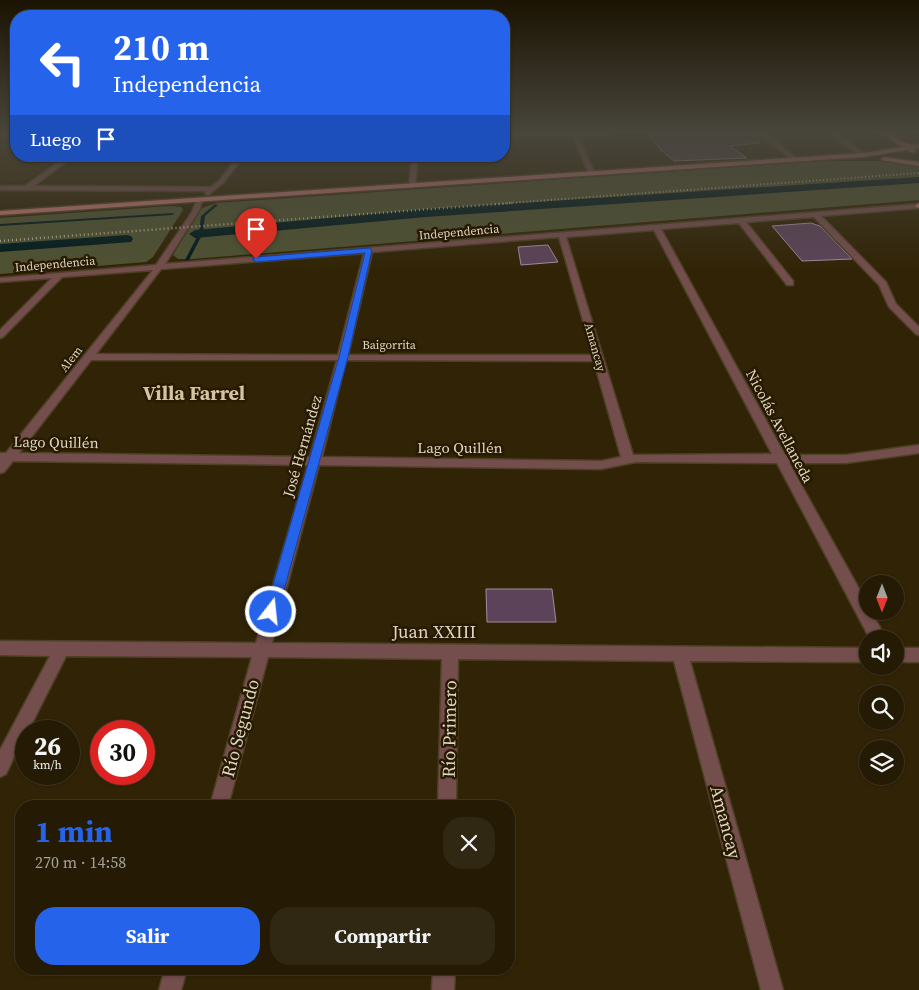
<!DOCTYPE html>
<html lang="es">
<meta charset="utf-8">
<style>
body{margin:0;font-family:"Source Serif 4",serif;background:#312813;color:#f1f3f6;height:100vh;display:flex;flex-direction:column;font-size:19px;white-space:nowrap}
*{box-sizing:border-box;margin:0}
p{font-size:16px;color:#a3a19a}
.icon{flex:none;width:28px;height:28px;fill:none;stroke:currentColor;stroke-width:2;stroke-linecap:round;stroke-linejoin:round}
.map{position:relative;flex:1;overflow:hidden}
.details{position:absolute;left:15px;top:800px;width:500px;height:175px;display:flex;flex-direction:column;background:#251b04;border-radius:20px;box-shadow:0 1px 4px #0004,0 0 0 1px #423926}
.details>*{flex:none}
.guide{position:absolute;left:10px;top:10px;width:500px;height:152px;border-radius:20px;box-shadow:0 1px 4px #0004,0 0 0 1px #423926;background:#2563eb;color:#fff;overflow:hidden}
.needle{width:32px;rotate:180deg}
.buttons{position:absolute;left:859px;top:575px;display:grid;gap:10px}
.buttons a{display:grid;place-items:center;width:45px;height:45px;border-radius:50%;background:#251b04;box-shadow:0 1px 4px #0004,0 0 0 1px #423926;font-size:25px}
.speed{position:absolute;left:15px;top:720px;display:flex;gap:10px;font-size:25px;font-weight:700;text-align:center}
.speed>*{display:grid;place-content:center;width:65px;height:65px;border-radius:50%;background:#251b04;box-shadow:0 1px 4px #0004,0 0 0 1px #423926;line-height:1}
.speed small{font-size:12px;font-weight:400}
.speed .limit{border:8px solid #d22;background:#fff;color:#111}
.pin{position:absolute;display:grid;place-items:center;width:42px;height:42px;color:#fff;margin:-51px -21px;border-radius:50% 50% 50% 0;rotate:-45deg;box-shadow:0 0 5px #0007}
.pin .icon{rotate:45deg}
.me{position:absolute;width:55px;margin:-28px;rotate:16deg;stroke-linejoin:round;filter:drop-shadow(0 0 4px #0008)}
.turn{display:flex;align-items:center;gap:18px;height:105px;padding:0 20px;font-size:22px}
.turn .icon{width:65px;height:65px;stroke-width:2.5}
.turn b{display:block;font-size:35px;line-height:42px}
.then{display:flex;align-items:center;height:48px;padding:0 20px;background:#0003;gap:10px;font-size:19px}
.round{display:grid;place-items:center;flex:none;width:52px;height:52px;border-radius:20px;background:#312813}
.head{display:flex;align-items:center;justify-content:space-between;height:85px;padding:0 20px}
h1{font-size:30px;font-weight:700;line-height:38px;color:#2563eb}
.action{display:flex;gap:10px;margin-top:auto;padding:10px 20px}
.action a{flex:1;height:58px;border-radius:20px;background:#2563eb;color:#fff;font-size:20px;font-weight:700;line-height:58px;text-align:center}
.action a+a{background:#312813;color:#f1f3f6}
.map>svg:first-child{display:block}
.built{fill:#3b2a04}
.green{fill:#4e5232}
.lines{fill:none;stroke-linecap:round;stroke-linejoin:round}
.stream{fill:#011b1e;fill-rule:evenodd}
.canal{fill:#011b1e;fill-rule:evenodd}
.building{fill:#5c4359;stroke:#a589a1}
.minor-casing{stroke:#4d4025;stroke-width:3}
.major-casing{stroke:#4d4025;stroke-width:3}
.minor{fill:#744d4d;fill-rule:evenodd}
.major{fill:#c17373;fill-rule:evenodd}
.rail-far1{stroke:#b8ae9b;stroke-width:2;stroke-dasharray:1 2.5;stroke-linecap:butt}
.rail{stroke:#b8ae9b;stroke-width:2.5;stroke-dasharray:1 3;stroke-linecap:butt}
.route{fill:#2563eb;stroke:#184099}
.labels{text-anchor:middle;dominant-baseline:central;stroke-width:5;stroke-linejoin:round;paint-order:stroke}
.far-street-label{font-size:12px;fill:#dfd6c6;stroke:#271a00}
.street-label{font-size:15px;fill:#dfd6c6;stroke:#271a00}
.near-street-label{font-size:18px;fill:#dfd6c6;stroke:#271a00}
.district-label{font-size:20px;font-weight:bold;fill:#d5c4a3;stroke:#271a00}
</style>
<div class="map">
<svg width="919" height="990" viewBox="0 0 919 990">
<rect width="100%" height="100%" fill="#312406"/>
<path class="built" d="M0,138H16V156H59L25,181L0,183Z"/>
<path class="green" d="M824,161H891L919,166V200L192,259H178L173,255L202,208L216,203Z
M171,206L181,207L183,210L153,257L146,262L0,274V218Z"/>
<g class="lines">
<path class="stream" d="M215,204L218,205L205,216L203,233L189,260L186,261L185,260L199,233L201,216Z
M173,213L174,214L172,215L0,226V224Z"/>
<path class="canal" d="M919,177V183L426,217L195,238L189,234L195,230L426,209Z
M127,235L131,236L133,239L131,242L0,252V244Z"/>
</g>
<path class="building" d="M647,132H757L759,143L730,146L747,158L674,161L661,150Z
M811,223L820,226L852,259L802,261L772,226Z
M548,245L558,262L521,265L518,247Z
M486,589H552L556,622H487Z"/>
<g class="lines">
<defs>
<path id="minor" d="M0,132H16V135H0Z
M504,132H634L636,133L577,135L595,174L592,176L589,174L572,135H504Z
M759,132H764L797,159V161H793Z
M827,132H833L867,155L862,156Z
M67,156H74L34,186L211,187L220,180L238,156H244L224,182L208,195L205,193L207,191L0,190V186H25Z
M412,156H418L415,186L412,188L409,186Z
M200,198L203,200L198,212L165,264L919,204V208L821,216L886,282L896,304L919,327V335L916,334L889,307L879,285L814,217L746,222L793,281V285H787L739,223L661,229L785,455H846L919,445V453L846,463H789L868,605V611H871L886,639H870L777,463L636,462L601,469L319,465L272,643L868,648V662L690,661L783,990H761L674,661L458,659L456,806H438L442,659L268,657L228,806H210L252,657L66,656L28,731H26L6,774L0,777V750L50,656L0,655V641L256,643L308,465L13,461L4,472L0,473V453H6L153,270L62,277L3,337L0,338V330L52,278L0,282V278L156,265L192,212L197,200ZM654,230L772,454L633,455L566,237ZM559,237L593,355H348L372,252ZM364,253L338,355L96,354L161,269ZM91,360H337L310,457L19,453ZM346,360L594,361L621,457L601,461L322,457Z
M895,648H919V662H895Z
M165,969H187L181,990H159Z
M433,969H455L454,990H432Z"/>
<path id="major" d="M879,132C895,132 900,147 919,144V148L913,149L916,151L913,153L907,150L864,157L0,215V211L864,153L902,147Z
M883,157L919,162V166L881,160Z
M919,203V208L916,207V205Z"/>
</defs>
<use href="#minor" class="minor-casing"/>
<use href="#major" class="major-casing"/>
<use href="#minor" class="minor"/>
<use href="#major" class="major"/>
<path class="rail-far1" d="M495,204L919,173"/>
<path class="rail" d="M0,241L512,203"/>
</g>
<linearGradient id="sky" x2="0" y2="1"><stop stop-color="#1b1403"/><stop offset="0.49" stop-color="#48453b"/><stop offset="1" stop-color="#48453b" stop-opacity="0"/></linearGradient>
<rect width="919" height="270" fill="url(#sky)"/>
<path class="route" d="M369,248L372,250L348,357L278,612L276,617L271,618L267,617L265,612L339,357L365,253L256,262L252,259L256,257Z"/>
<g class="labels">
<g class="far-street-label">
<text transform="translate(459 232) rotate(-5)">Independencia</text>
<text transform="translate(55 264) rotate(-5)">Independencia</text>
<text x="389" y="345">Baigorrita</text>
<text transform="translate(595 347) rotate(74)">Amancay</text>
<text transform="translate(71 359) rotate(-52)">Alem</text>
</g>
<g class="street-label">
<text transform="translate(780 426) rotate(62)">Nicolás Avellaneda</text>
<text transform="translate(56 442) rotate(1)">Lago Quillén</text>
<text transform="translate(302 446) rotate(-74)">José Hernández</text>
<text x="460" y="447">Lago Quillén</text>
</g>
<g class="near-street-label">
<text x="434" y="631">Juan XXIII</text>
<text transform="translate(240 728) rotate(-75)">Río Segundo</text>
<text transform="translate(449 729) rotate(-89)">Río Primero</text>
<text transform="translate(726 822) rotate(75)">Amancay</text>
</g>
<g class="district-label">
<text x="194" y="393">Villa Farrel</text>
</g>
</g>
</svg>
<div class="buttons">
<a><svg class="needle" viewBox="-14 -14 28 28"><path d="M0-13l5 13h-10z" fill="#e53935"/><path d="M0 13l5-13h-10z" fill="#a3a19a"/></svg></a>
<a><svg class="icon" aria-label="sound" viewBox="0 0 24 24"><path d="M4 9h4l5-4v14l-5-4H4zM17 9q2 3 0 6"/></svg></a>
<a><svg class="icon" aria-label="search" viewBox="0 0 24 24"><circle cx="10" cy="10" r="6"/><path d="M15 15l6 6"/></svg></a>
<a><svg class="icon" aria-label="layers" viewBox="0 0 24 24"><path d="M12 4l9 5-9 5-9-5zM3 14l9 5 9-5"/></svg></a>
</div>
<div class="speed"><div>26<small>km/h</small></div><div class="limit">30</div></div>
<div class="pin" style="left:256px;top:259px;background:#d93025"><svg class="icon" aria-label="arrive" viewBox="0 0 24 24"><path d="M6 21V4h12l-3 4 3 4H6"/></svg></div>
<svg class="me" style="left:271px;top:612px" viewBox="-20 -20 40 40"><circle r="17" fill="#2563eb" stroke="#fff" stroke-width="3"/><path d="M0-11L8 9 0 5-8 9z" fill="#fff"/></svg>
<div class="guide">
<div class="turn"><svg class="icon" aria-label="left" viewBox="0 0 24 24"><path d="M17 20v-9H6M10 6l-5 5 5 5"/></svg><div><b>210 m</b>Independencia</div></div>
<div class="then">Luego<svg class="icon" aria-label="arrive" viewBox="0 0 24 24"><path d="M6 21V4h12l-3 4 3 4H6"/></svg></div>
</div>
<section class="details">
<div class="head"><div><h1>1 min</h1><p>270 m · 14:58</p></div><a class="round"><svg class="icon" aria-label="close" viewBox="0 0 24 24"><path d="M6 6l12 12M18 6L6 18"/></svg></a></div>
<div class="action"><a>Salir</a><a>Compartir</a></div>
</section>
</div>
